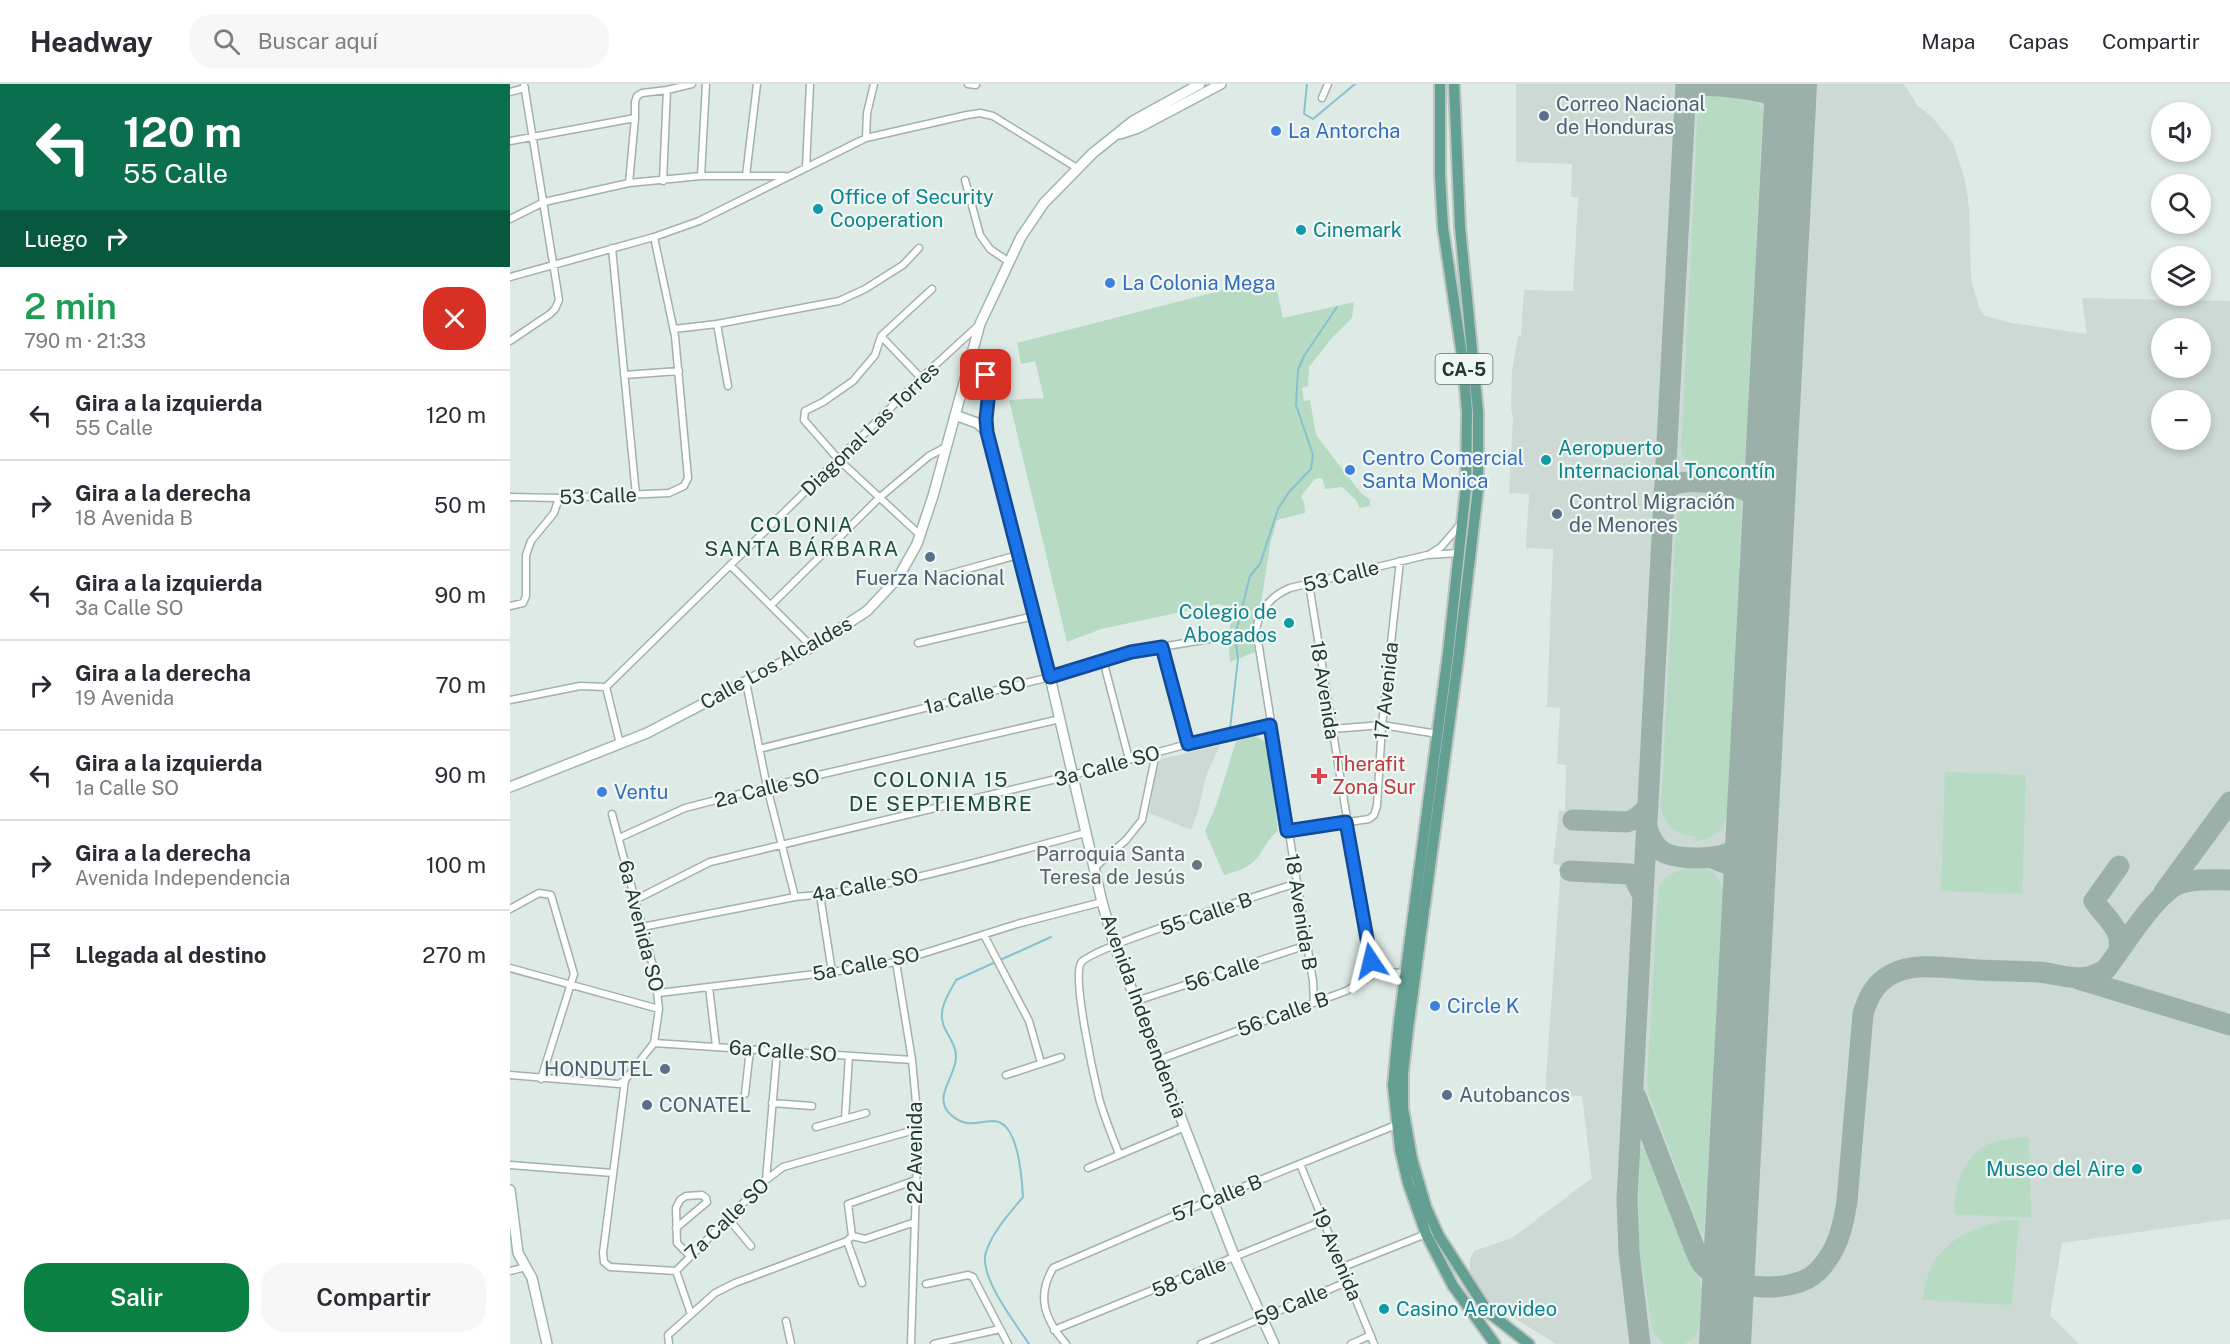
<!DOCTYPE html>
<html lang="es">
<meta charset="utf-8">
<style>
body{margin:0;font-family:"Public Sans",sans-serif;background:#f7f7f7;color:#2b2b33;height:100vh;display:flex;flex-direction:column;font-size:22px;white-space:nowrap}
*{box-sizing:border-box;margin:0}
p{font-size:20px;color:#7c7c81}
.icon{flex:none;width:33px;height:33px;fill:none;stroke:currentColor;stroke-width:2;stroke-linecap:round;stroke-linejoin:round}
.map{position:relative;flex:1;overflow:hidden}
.details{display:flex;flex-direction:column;background:#fff;width:510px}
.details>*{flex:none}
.banner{background:#0b6e4f;color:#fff;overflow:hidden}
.fabs{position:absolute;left:1641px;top:18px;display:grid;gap:12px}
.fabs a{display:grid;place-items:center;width:60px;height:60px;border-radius:50%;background:#fff;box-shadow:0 3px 9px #0003;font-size:30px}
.pin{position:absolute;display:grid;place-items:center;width:51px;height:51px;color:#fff;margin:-26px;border-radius:12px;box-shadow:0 3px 9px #0006}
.me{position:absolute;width:66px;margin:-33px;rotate:350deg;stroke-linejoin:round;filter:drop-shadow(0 0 4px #0008)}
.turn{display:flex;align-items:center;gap:21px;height:126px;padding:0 24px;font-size:27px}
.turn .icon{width:78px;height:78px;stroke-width:2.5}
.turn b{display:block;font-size:42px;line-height:51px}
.then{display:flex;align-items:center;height:57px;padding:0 24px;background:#0003;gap:12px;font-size:22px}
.round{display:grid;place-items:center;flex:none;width:63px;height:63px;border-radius:24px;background:#f7f7f7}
.head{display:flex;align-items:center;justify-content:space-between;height:102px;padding:0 24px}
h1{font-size:36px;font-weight:600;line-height:45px;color:#1e9e55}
.button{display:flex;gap:12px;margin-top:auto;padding:12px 24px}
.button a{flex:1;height:69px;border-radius:24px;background:#0b8043;color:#fff;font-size:24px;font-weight:600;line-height:69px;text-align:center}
.button a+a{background:#f7f7f7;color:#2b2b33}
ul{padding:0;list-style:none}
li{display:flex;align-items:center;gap:18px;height:90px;padding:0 24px;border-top:2px solid #e1e1e2}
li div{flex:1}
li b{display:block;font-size:22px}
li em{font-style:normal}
header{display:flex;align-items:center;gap:36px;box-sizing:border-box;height:84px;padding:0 30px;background:#fff;border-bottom:2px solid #e1e1e2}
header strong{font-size:28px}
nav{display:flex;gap:33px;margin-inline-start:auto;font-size:21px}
.search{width:420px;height:54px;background:#f7f7f7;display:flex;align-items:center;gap:15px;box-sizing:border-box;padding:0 21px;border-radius:24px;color:#7c7c81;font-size:22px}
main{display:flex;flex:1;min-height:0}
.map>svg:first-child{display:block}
.built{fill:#cdd9d4;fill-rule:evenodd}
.green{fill:#b7dbc2}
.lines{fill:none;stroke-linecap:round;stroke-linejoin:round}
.stream{stroke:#86c1cf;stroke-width:2}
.taxiway{stroke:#9cb0aa;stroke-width:21}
.runway{stroke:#9cb0aa;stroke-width:52}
.street-casing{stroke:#a1b1ac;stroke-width:9}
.secondary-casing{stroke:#9eb5ae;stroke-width:12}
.primary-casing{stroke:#bcc4c2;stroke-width:14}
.street{stroke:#fff;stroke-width:6}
.secondary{stroke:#fff;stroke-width:9}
.primary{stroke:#639f92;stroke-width:10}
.route-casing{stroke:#114b97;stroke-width:15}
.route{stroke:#1a73e8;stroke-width:10}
.service-dot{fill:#5c6f8a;stroke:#eff7f3;stroke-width:2}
.shop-dot{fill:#3f7fe0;stroke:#eff7f3;stroke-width:2}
.culture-dot{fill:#0f9aa8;stroke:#eff7f3;stroke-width:2}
.health-dot{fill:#e0444e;stroke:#eff7f3;stroke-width:2}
.worship-dot{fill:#6b7280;stroke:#eff7f3;stroke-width:2}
.labels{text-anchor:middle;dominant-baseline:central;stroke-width:4.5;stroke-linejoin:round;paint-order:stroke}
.shield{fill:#eff7f3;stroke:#5e726d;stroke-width:1.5}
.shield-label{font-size:18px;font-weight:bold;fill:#203933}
.service-label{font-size:20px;fill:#4e5e75;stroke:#eff7f3;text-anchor:start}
.shop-label{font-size:20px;fill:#366cbe;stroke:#eff7f3;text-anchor:start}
.culture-label{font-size:20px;fill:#0d838f;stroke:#eff7f3;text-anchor:start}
.street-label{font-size:20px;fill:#203933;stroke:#eff7f3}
.health-label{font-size:20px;fill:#be3a42;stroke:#eff7f3;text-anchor:start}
.worship-label{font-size:20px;fill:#5b616d;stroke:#eff7f3;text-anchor:end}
.neighbourhood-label{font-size:21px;letter-spacing:1.5px;fill:#1d4b41;stroke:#eff7f3}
</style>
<header>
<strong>Headway</strong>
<div class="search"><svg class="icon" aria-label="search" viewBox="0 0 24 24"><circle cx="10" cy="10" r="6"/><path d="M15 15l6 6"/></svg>Buscar aquí</div>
<nav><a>Mapa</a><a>Capas</a><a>Compartir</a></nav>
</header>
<main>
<section class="details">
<div class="banner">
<div class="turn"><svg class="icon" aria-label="left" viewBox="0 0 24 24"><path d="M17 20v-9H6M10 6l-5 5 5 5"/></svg><div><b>120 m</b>55 Calle</div></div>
<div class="then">Luego<svg class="icon" aria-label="right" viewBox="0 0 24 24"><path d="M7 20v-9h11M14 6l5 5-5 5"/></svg></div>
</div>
<div class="head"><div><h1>2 min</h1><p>790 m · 21:33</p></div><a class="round" style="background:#d93025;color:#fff"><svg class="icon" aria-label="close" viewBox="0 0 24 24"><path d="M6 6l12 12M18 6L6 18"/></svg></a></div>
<ul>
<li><svg class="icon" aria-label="left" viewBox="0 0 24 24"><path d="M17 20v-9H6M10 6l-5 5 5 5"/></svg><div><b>Gira a la izquierda</b><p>55 Calle</p></div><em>120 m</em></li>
<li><svg class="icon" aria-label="right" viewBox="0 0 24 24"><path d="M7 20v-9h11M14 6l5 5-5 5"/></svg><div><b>Gira a la derecha</b><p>18 Avenida B</p></div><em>50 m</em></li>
<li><svg class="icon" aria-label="left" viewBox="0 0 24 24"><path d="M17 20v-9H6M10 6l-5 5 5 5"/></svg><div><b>Gira a la izquierda</b><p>3a Calle SO</p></div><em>90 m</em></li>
<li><svg class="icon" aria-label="right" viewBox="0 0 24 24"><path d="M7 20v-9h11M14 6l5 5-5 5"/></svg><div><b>Gira a la derecha</b><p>19 Avenida</p></div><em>70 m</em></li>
<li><svg class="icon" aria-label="left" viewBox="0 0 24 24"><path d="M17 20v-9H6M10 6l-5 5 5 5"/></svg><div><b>Gira a la izquierda</b><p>1a Calle SO</p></div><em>90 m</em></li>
<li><svg class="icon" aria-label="right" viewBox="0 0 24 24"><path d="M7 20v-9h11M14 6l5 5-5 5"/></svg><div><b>Gira a la derecha</b><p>Avenida Independencia</p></div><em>100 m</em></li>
<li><svg class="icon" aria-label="arrive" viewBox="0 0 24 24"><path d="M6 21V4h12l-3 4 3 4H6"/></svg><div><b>Llegada al destino</b></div><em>270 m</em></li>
</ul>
<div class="button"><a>Salir</a><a>Compartir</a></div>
</section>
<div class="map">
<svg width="1720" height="1260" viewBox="0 0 1720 1260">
<rect width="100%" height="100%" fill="#deeae5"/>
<path class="built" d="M1006,0H1394L1408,22L1422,33L1443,59L1455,96L1459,123L1461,195L1469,224L1475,232L1501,239L1577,250L1572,214L1720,217V1135L1552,1159L1540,1231L1569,1260H1046L977,1217L960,1189V1176L964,1167L1002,1154L1082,1094L1072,1012L1035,1010L1051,781L1043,780L1049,727H1055L1056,681L1047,680L1050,624L1037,623L1043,465L1016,464L1019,410L999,409L1003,334L1001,324L1002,287L1008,252H1011L1014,206L1063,207L1068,113H1061L1062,80L1006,78ZM1652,244H1690V284H1652ZM1652,316H1690V356H1652Z
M710,661L696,692L687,731L681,746L639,729L648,676Z"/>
<path class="green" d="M1200,10L1238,13L1253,23L1235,375C1226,393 1175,387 1171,367L1188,21L1191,14Z
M764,193L773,234L844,218L842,234L821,255L799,283L798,302L792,304L794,317L800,316L806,351L850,408L860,416V422L850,424L846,416L832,403L815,405L812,394L805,395L791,412L794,418L795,429L767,436L760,461L751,520L743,541L745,568L720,578C718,556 718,545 724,525L709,520L591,545L557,558L499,316L534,314L525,277L511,280L507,259Z
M1187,405L1224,409L1231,417L1232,427L1217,731C1214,747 1201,756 1185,757V753C1167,751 1155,742 1151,724L1167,420L1170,412L1187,408Z
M745,652L756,658L758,663L768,747C756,755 753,771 741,780C734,786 722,788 714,791L695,747L707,719L726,657Z
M1435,688L1516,691L1512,810L1431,807Z
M1180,782C1199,782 1211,790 1213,809L1194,1148L1191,1149L1139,1011L1137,997L1148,806C1155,789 1166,789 1180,782Z
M1519,1053L1521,1134L1444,1130C1443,1099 1457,1062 1491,1056C1500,1054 1510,1054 1519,1053Z
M1133,1063L1137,1064L1192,1203L1190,1242L1184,1254L1174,1260H1155L1148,1254L1143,1247L1127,1149L1130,1065Z
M1496,1136H1509L1502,1221L1412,1216C1415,1207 1416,1196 1419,1188C1431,1156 1467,1142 1496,1136Z"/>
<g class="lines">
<path class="stream" d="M797,0L794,30L803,35L845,0
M720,645L728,575L725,551L740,492L750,480L768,425L779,408L801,385L803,371L786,321L788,286L794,272L827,223
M519,1260C506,1240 468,1192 476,1168C483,1147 499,1130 513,1113C512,1095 509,1038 484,1037C468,1037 457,1045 441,1031C421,1013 447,992 446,972C446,956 430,946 432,929C432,918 441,906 446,896L541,853"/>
<path class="taxiway" d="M1175,16C1178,9 1180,5 1187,2C1201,0 1254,5 1266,14C1274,20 1276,30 1279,39
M1222,402C1251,396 1256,383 1263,356
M1154,410C1157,405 1160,402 1165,400C1179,395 1228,400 1240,409C1251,417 1254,429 1259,442
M1063,736L1117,738L1125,735L1138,724
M1137,743C1140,754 1145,764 1155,769C1171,776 1210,776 1224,766C1234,760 1238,750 1243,740
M1202,774L1220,781L1240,804
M1060,787L1120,790L1124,794L1133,812
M1654,808L1720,718
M1608,869C1615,846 1596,835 1584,817L1609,782
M1568,895L1720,941
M1126,1013L1184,1163C1187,1169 1189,1178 1195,1183C1218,1206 1283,1211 1307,1188C1327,1168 1333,1144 1337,1117L1353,930C1358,913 1365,899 1382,890C1406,877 1442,885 1469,886C1489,887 1509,887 1529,888C1556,891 1572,901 1596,885C1614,862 1644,811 1669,800C1684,794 1704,796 1720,796
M1130,1260L1119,1168L1117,1115L1176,0
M1212,1260L1216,1248"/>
<path class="runway" d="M1215,1260L1281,0"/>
<defs>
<path id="street" d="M458,0L466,1
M0,8L15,4
M812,14L818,0
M356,54L357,29L364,0
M0,57L125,34
M296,83L300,0
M191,92L196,0
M236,92L247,0
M455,96L470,151L480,165L499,178
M153,97L157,6
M119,99L125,34V18L127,12L132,9L157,6L182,0
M0,135L34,118L119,99L191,92H275
M102,164L126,411
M0,193L144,153L189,137L356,54L457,31L470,29L483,32L567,84
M207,240L218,302
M164,245L207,240L329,217L355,205L393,181L409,164
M371,252L411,294
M0,257L40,230L45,225L49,216L14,0
M114,291L169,287
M0,413L49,414L159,409L174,402L178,394L165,252L144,153
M410,451L329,376L294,336L295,327L313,318L343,297L365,271L371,252L422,205
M920,470L931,463L949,442
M220,481L302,563
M429,493L508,471
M799,500L860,877L867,888
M261,521L369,414L419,372L436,363
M0,522L13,519L16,512V471L21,457L44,429L49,414
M408,559L524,532
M652,563L678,660
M593,576L619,675
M236,598L257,703L285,813
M96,603L411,294L470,240
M96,603L110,660
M0,616L70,602L96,603
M822,645L872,641L928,650
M249,665L540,593L621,568L717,552
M102,730L145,890L149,925L144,959L115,996L93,1169L94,1178L100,1183L166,1187L181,1230
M777,747L859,735L864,731L867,722L872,641L890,477
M109,754L175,724L257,703L550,635
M584,784L616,756L632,736L646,669
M310,811L322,888
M125,816L200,778L563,691L678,660L760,641
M0,825L29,809L41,811L64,890L31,995
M132,843L285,813C380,806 483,773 576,749
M474,851L519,937L531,979
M386,878L402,976L408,1040L401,1260
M0,884L149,925
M199,903L206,962
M149,909L322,888L386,878L507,840L592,818
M626,917L797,861
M804,919L803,897L746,545C751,524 761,512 780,504L917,471L949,469
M144,959L402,976
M648,976L836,907L867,888L896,889
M0,991L109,1000L115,996
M496,991L551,973
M235,1010L240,965
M262,1019L302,1022
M335,1035L339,972
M306,1043L356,1029
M609,1070C602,1051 594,1033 589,1014C584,993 562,894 571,879C580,863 757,809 787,799
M790,1080L864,1260
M0,1081L103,1089
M578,1084L675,1043
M256,1096L267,968
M217,1133L241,1162
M166,1144L197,1118L196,1114L192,1111L176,1112L170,1116L166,1124L167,1159L179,1171
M342,1152L338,1120L406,1096
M342,1152L355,1155L405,1138
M337,1157L352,1199
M833,1183L916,1150
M0,1187L16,1183
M166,1187L256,1096L273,1083L408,1045
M416,1200L458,1191L463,1193L498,1260
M276,1237L281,1260
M544,1246L813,1137
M159,1260L158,1251L205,1209L225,1199L337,1157L342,1152
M424,1260L490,1245
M556,1260C535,1236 526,1213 543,1184L703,1115L886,1041
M691,1260L839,1197
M841,1260L861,1251"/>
<path id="secondary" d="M610,50L628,44L711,0
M458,281L476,291L480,297L476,335L477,348L540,593L592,818L604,860L725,1174L764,1260
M445,331L467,339L477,348
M0,703L137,649L302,563L357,527L388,494L407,460L423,412L470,240L511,153L534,119L583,69L623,37L690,0
M0,1106L8,1169L22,1194L37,1260"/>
<path id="primary" d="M930,0V91L933,144L953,278L957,328L956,403L938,570L889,938L883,1001L890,1065L898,1099L916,1150L943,1202L985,1260
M944,0L950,143L968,328V405L948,576L898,945L893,989V1024L902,1075L916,1123L929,1152L978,1228L1019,1260"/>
</defs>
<use href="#street" class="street-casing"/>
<use href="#secondary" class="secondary-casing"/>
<use href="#primary" class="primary-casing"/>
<use href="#street" class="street"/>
<use href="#secondary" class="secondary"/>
<use href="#primary" class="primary"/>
</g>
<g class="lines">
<defs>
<path id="route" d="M476,291L480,297L476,335L477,348L540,593L621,568L652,563L678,660L760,641L777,747L836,738L861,877"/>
</defs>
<use href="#route" class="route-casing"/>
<use href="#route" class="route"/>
</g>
<g class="service-dot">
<circle cx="1034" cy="32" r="6"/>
<circle cx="1047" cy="430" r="6"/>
<circle cx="420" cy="473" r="6"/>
<circle cx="155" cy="985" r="6"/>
<circle cx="937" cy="1011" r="6"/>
<circle cx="137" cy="1021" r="6"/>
</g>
<g class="shop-dot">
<circle cx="766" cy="47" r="6"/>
<circle cx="600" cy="199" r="6"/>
<circle cx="840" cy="386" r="6"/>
<circle cx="92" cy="708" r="6"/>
<circle cx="925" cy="922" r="6"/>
</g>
<g class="culture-dot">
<circle cx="308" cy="125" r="6"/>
<circle cx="791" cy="146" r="6"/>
<circle cx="1036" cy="376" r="6"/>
<circle cx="779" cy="539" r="6"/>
<circle cx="1627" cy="1085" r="6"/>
<circle cx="874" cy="1225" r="6"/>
</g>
<path class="health-dot" d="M806 683h6v6h6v6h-6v6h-6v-6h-6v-6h6z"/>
<circle class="worship-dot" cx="687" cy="781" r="6"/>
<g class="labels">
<rect class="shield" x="925.5" y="270" width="57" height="30" rx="4.5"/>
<g class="shield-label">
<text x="954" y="285">CA-5</text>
</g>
<g class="service-label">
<text x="1046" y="20">Correo Nacional<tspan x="1046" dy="23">de Honduras</tspan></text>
<text x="1059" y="418">Control Migración<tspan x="1059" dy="23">de Menores</tspan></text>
<text x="420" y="494" text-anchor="middle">Fuerza Nacional</text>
<text x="143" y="985" text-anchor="end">HONDUTEL</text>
<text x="949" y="1011">Autobancos</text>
<text x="149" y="1021">CONATEL</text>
</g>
<g class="shop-label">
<text x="778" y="47">La Antorcha</text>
<text x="612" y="199">La Colonia Mega</text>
<text x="852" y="374">Centro Comercial<tspan x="852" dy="23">Santa Monica</tspan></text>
<text x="104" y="708">Ventu</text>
<text x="937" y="922">Circle K</text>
</g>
<g class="culture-label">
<text x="320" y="113">Office of Security<tspan x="320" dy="23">Cooperation</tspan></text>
<text x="803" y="146">Cinemark</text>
<text x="1048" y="364">Aeropuerto<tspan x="1048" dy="23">Internacional Toncontín</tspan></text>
<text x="767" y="528" text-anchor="end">Colegio de<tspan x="767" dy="23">Abogados</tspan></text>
<text x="1615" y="1085" text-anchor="end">Museo del Aire</text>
<text x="886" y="1225">Casino Aerovideo</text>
</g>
<g class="street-label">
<text transform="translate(360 345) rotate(-44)">Diagonal Las Torres</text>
<text transform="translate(88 412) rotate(-2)">53 Calle</text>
<text transform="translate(831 492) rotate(-14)">53 Calle</text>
<text transform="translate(266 579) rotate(-29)">Calle Los Alcaldes</text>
<text transform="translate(815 606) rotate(81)">18 Avenida</text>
<text transform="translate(876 607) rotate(-84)">17 Avenida</text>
<text transform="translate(465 611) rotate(-14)">1a Calle SO</text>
<text transform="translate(597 682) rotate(-15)">3a Calle SO</text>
<text transform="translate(257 704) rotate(-14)">2a Calle SO</text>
<text transform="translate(355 801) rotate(-11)">4a Calle SO</text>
<text transform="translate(791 828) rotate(81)">18 Avenida B</text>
<text transform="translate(696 830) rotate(-19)">55 Calle B</text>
<text transform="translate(131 842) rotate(76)">6a Avenida SO</text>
<text transform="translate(356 880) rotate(-11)">5a Calle SO</text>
<text transform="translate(712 889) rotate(-18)">56 Calle</text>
<text transform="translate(773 930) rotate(-20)">56 Calle B</text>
<text transform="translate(634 932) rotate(70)">Avenida Independencia</text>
<text transform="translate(273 967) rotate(4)">6a Calle SO</text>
<text transform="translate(405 1069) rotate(-90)">22 Avenida</text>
<text transform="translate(707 1114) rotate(-22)">57 Calle B</text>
<text transform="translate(217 1135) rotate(-44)">7a Calle SO</text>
<text transform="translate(827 1170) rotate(67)">19 Avenida</text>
<text transform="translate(679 1193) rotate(-22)">58 Calle</text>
<text transform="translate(781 1221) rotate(-23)">59 Calle</text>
</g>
<g class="health-label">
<text x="822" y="680">Therafit<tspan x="822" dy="23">Zona Sur</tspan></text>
</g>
<g class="worship-label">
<text x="675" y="770">Parroquia Santa<tspan x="675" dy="23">Teresa de Jesús</tspan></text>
</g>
<g class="neighbourhood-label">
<text x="292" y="440">COLONIA<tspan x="292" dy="24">SANTA BÁRBARA</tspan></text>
<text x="431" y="695">COLONIA 15<tspan x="431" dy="24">DE SEPTIEMBRE</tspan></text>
</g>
</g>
</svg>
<div class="fabs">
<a><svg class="icon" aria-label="sound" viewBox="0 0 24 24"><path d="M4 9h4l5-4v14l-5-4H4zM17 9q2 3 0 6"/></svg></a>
<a><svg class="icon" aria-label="search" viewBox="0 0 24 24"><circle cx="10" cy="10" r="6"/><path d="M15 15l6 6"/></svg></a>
<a><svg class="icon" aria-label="layers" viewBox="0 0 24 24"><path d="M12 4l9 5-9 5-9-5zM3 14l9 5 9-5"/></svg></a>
<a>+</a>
<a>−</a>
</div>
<div class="pin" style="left:476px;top:291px;background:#d93025"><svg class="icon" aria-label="arrive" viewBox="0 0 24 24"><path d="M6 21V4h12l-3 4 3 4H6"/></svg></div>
<svg class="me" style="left:861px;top:877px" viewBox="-20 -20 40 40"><path d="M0-17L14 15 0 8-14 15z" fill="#1a73e8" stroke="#fff" stroke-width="4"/></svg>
</div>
</main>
